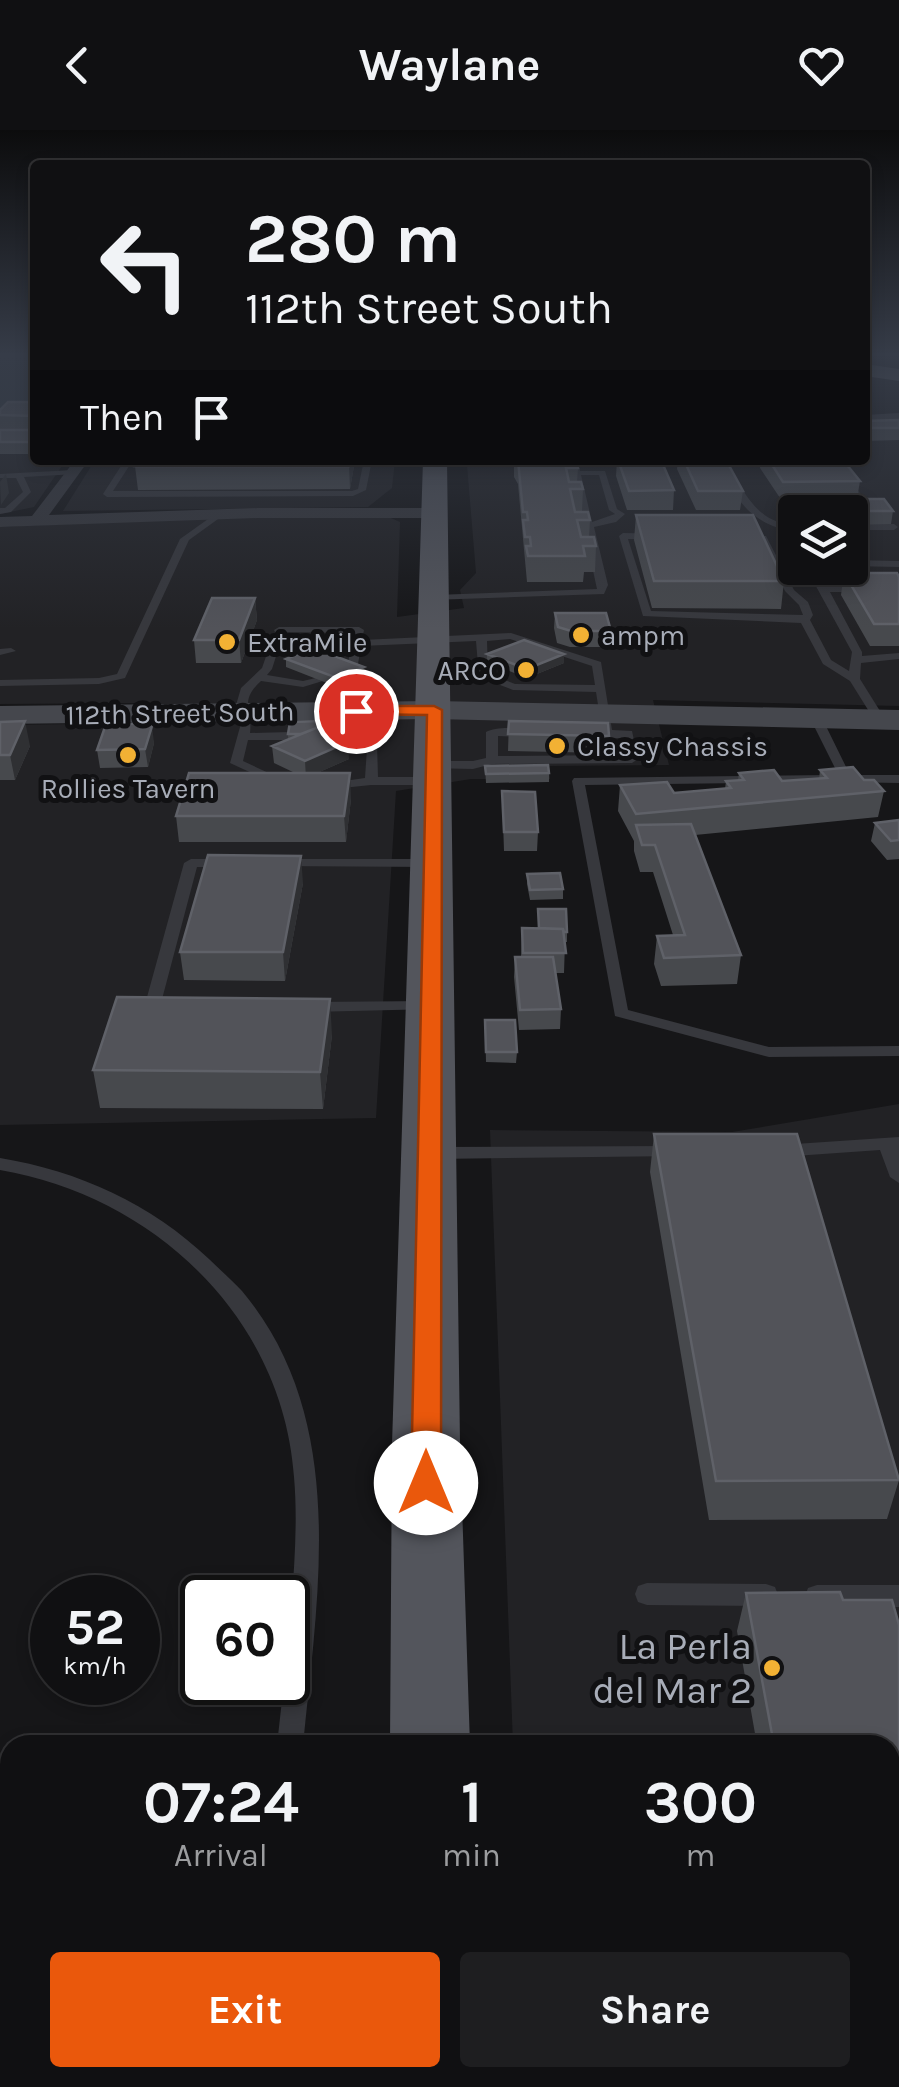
<!DOCTYPE html>
<style>
body{margin:0;font-family:Karla,sans-serif;background:#1e1e20;color:#f1f3f6;height:100vh;display:flex;flex-direction:column;font-size:38px;white-space:nowrap}
*{box-sizing:border-box;margin:0}
p{font-size:32px;color:#9c9d9f}
.icon{flex:none;width:55px;height:55px;fill:none;stroke:currentColor;stroke-width:2;stroke-linecap:round;stroke-linejoin:round}
.map{position:relative;flex:1;overflow:hidden}
.side{position:absolute;left:0px;top:1605px;width:900px;height:352px;display:flex;flex-direction:column;background:#101012;border-radius:30px 30px 0 0;box-shadow:0 5px 15px #0003,0 0 0 2px #303032}
.side>*{flex:none}
.hud{position:absolute;left:30px;top:30px;width:840px;height:305px;border-radius:10px;box-shadow:0 5px 15px #0003,0 0 0 2px #303032;background:#101012;color:#f1f3f6;overflow:hidden}
.controls{position:absolute;left:778px;top:365px;display:grid;gap:20px}
.controls a{display:grid;place-items:center;width:90px;height:90px;border-radius:10px;background:#101012;box-shadow:0 5px 15px #0003,0 0 0 2px #303032;font-size:50px}
.speed{position:absolute;left:30px;top:1445px;display:flex;gap:20px;font-size:50px;font-weight:700;text-align:center}
.speed>*{display:grid;place-content:center;width:130px;height:130px;border-radius:50%;background:#101012;box-shadow:0 5px 15px #0003,0 0 0 2px #303032;line-height:1}
.speed small{font-size:25px;font-weight:400}
.speed .limit{border:5px solid #111;border-radius:15px;background:#fff;color:#111}
.pin{position:absolute;display:grid;place-items:center;width:85px;height:85px;color:#fff;margin:-42px;border:5px solid #fff;border-radius:50%;box-shadow:0 2px 10px #0007}
.me{position:absolute;width:110px;margin:-55px;rotate:0deg;stroke-linejoin:round;filter:drop-shadow(0 0 8px #0008)}
.turn{display:flex;align-items:center;gap:35px;height:210px;padding:0 50px;font-size:45px}
.turn .icon{width:130px;height:130px;stroke-width:2.5}
.turn b{display:block;font-size:70px;line-height:85px}
.then{display:flex;align-items:center;height:95px;padding:0 50px;background:#0003;gap:20px;font-size:38px}
.eta{display:flex;justify-content:space-evenly;align-items:center;height:170px;text-align:center}
.eta b{font-size:60px;font-weight:700;line-height:70px}
.primary-button{display:flex;gap:20px;margin-top:auto;padding:20px 50px}
.primary-button a{flex:1;height:115px;border-radius:10px;background:#ea580c;color:#fff;font-size:40px;font-weight:700;line-height:115px;text-align:center}
.primary-button a+a{background:#1e1e20;color:#f1f3f6}
header{display:flex;justify-content:space-between;align-items:center;height:130px;padding:0 50px;background:#101012;font-size:45px;font-weight:700}
.map>svg:first-child{display:block}
.built{fill:#222225;fill-rule:evenodd}
.water{fill:#2c353c}
.lines{fill:none;stroke-linecap:round;stroke-linejoin:round}
.lane{fill:#37383d;fill-rule:evenodd}
.street{fill:#37383d;fill-rule:evenodd}
.secondary{fill:#45474d;fill-rule:evenodd}
.primary{fill:#53555c;fill-rule:evenodd}
.highway{fill:#63666e;fill-rule:evenodd}
.wall{fill:#47494d}
.shaded-wall{fill:#2f3033}
.building{fill:#525359;stroke:#5f6168;stroke-width:2.5}
.route{fill:#ea580c;stroke:#983908;stroke-width:2.5}
.poi-dot{fill:#f2b134;stroke:#111113;stroke-width:4}
.labels{text-anchor:middle;dominant-baseline:central;stroke-width:10;stroke-linejoin:round;paint-order:stroke}
.far-poi-label{font-size:28px;fill:#a8adb8;stroke:#111113;text-anchor:start}
.far-street-label{font-size:28px;fill:#a8adb8;stroke:#111113}
.near-poi-label{font-size:38px;fill:#a8adb8;stroke:#111113;text-anchor:end}
</style>
<header><svg class="icon" aria-label="back" viewBox="0 0 24 24"><path d="M15 5l-7 7 7 7"/></svg>Waylane<svg class="icon" aria-label="heart" viewBox="0 0 24 24"><path d="M12 20l-8-8c-3-5 5-10 8-4 3-6 11-1 8 4z"/></svg></header>
<div class="map">
<svg width="899" height="1957" viewBox="0 0 899 1957">
<rect width="100%" height="100%" fill="#161618"/>
<path class="built" d="M35,280V330H66L34,377L0,384V281Z
M899,290V576L653,570L669,635L549,636L550,649H471L396,661L376,988L0,995V595L146,593L152,573L0,574V397L250,386L391,388L400,392L397,487L464,478L460,460L476,443L467,335L598,330H865V292ZM795,382H850V438H795Z
M95,330H395L392,358L368,377L63,381Z
M899,974V1957H599L596,1948H890V1615H513L490,1000L732,1002Z"/>
<path class="water" d="M0,226H35V278L0,279Z"/>
<g class="lines">
<path class="lane" d="M125,330H133L113,361H352L358,359L364,330H372L366,360L353,366L107,367L103,364L121,336L75,334Z
M569,330H577L580,341H605L617,379L625,384L616,392L594,397L608,455L604,464L431,470V466L435,465L597,459ZM581,345H599L609,380L615,384L592,392Z
M656,330H665L672,335L665,337Z
M827,330H835L871,378H855V374L862,373Z
M73,340L76,344L24,347L31,362L11,382L0,384V378H5L23,362L16,348H0V344Z
M729,347H735C750,373 763,393 795,395V401C763,398 737,378 729,347Z
M218,382L225,384L189,410L125,548L99,554L0,556V550L99,548L117,544L180,409Z
M850,394H894L898,397L894,400H850Z
M623,403L766,406L794,460L808,472L813,485L810,490L831,530L849,541L852,522L806,438H815L827,456H899V462H830L862,522V526L899,523V529L861,533L860,549L885,589L883,591H875L850,551L823,534L801,493L643,486L619,406ZM628,409L760,411L785,461L799,475L803,485L651,481Z
M850,430L899,431V437L850,436Z
M279,497H359L364,500L362,510L511,503L601,532L612,600L632,601L638,629L632,633L492,634L473,639L428,638V632L432,631H473L486,628V602C497,596 524,597 535,603L529,607L498,606V626L625,625L623,608H595L589,604L602,600L596,562L513,560L479,547L476,511L361,516L358,534L346,542L341,539L348,533L351,517H279L272,539L267,545L303,551L320,547L326,550L303,557L261,551C238,572 253,581 250,603L290,602L296,606L290,610H248L243,631L288,652L278,655L230,633L240,597L234,582L241,558L262,538L271,512L352,510L353,503L275,502L274,500ZM510,509L592,536L595,555L515,554L488,543L487,511Z
M0,519L11,518L16,521L0,525Z
M816,584L822,588L850,645H899V653L842,652L810,588Z
M322,602H348L377,613L378,647H433L439,651L433,655H371L323,660V654L365,648L367,618L346,610L318,609V603Z
M830,645L836,649L834,652L585,655L628,880L769,917L899,916V926L769,927L615,886L572,651L574,648Z
M191,729H227L234,733L227,737H197L161,873L172,878L164,883L146,881L144,878L184,733Z
M278,729H432L439,733L432,737L273,736L271,733Z
M429,871L435,873L437,876L435,879L310,882L302,877L310,872Z
M899,1007V1053L890,1047L880,1020L780,1027L771,1021L780,1015Z
M674,1016L683,1022L680,1026L435,1029L426,1023L435,1017Z
M0,1028C79,1041 151,1074 209,1129C220,1140 232,1150 242,1161C349,1289 318,1462 303,1615H277L284,1552H288C288,1484 300,1416 294,1347C283,1188 154,1066 0,1040Z
M647,1453L766,1454L775,1457L778,1465L775,1473L766,1476L647,1475L638,1472L635,1464L638,1456Z
M817,1455H899V1477H817L808,1474L805,1466L808,1458Z
M899,1929V1957H879L875,1948H890V1930Z
M243,1948H275L274,1957H242Z
M698,1948H759L755,1957H702Z"/>
<path class="street" d="M899,283V291L865,293V285Z
M75,330H89L49,385L258,378H435L443,383L435,388H258L0,397V387L32,386Z"/>
<path class="secondary" d="M434,571L899,580V600L434,589L0,594V576Z"/>
<path class="primary" d="M423,330H447L460,1315L470,1615H390L392,1315Z
M425,1948H521L524,1957H428Z"/>
<path class="highway" d="M865,234L899,239V251L865,246Z"/>
</g>
<path class="wall" d="M35,272V324H0V280Z
M899,290V310L865,311V291Z
M139,330H355L350,359L138,360L135,336Z
M514,330H564L578,338L577,352L583,359L582,382L590,390L589,407L596,416L595,442H584L583,452H527L518,354L514,347Z
M617,330H661L674,360L673,380H627L616,346Z
M678,330H726L743,361L740,380H696L677,339Z
M761,330H830L834,335L860,351L857,369L893,381L891,394L850,395V382H795V395H787L780,383L782,371L760,338Z
M636,385L784,451L781,479L652,478L634,410Z
M844,443L899,447V516H870L841,465Z
M255,468L257,490L241,533H196L194,510Z
M555,483L611,501L610,517H570L557,513L554,498Z
M487,524L564,533L527,548L487,532Z
M286,529L364,545L337,557L286,537Z
M509,591L609,606L608,623L508,621Z
M0,592L30,616L15,650H0Z
M149,596L154,613L148,637L100,638L97,620Z
M323,601L349,629L317,643L351,669L346,712H179L176,686L295,643L274,633L272,616L288,609V604Z
M485,636L549,643V652L486,653Z
M820,640L864,650L884,661L878,687L695,705L741,825L737,854L661,856L654,834L657,806L673,805L653,742H640L634,721V711L618,681L620,655L674,663L725,659L726,651L738,650L739,643L782,651L819,649Z
M502,661L538,702L537,721H504Z
M899,690V729L887,730L871,711L875,693Z
M527,744L563,759V769L530,770L527,754Z
M303,753L285,851L184,850L180,822Z
M538,779L567,802V812H565L564,843H555L561,879L560,899L519,900L514,847L515,827H521L522,798H538Z
M485,890L517,922L516,933L486,932Z
M332,905L323,979L100,978L93,940Z
M654,1004L899,1350L887,1389L709,1390L650,1042Z
M746,1463L843,1470L899,1495V1917H890V1615H757L737,1501Z"/>
<path class="shaded-wall" d="M350,330H355L350,359L349,336Z
M6,344L9,363L1,375L0,352Z
M255,468L257,490L241,533L239,510Z
M564,524V533L527,548V539Z
M364,537V545L337,557V548Z
M25,591L30,616L15,650L10,625Z
M148,592L150,604L152,596L154,613L148,637L145,619Z
M348,612L349,629L306,648L305,631Z
M350,643L351,669L346,712L344,686Z
M301,726L303,753L285,851L283,822Z
M330,869L332,905L323,979L320,942Z"/>
<path class="building" d="M8,272H35V286L0,285V280Z
M899,290V298H865V291Z
M0,300H35V312H0Z
M139,330H350L349,336H135Z
M518,330L576,331L578,338H566L569,352H581L583,359H570L575,382H588L590,390H577L581,407H594L596,416H583L585,426H528L526,416H531L530,407H525L523,390H528L527,382H523Z
M618,330H661L674,360L629,361Z
M684,330H726L743,361H698Z
M769,330H830L834,335H847L860,351L783,352Z
M782,369H884L893,381H789Z
M636,385H753L784,451H654Z
M844,443H897L899,447V494H874Z
M212,468H255L239,510H194Z
M555,483H606L611,501H571L558,497Z
M524,510L564,524L527,539L487,524Z
M313,518L364,537L337,548L286,529Z
M25,591L10,625H0V592Z
M322,591V600L316,598L301,604H288L290,592Z
M509,591L608,593L609,606L508,604Z
M148,592L147,596H152L145,619L97,620L105,597Z
M316,598L348,612L305,631L272,616Z
M548,635L549,643L486,644L485,636Z
M853,637L864,650H874L884,661L636,684L620,655L667,652L674,663L731,658L726,651L744,650L739,643L774,640L782,651L827,648L820,640Z
M189,643H350L344,686H176Z
M502,661L535,662L538,702H504Z
M899,690V710L891,711L875,693Z
M691,694L741,825L664,828L657,806L685,805L655,715H642L636,695Z
M208,725L301,726L283,822H180Z
M560,743L563,759L530,760L527,744Z
M538,779H566L567,802H564L563,799L539,798Z
M522,798L563,799L566,823H523Z
M515,827H553L561,879L520,880Z
M117,867L330,869L320,942L93,940Z
M485,890H515L517,922H486Z
M654,1004H797L899,1350L716,1351Z
M840,1462L843,1470H892L899,1495V1884H890V1615H774L746,1463Z"/>
<linearGradient id="sky" x2="0" y2="1"><stop stop-color="#0c0c0d"/><stop offset="0.45" stop-color="#363c48"/><stop offset="1" stop-color="#363c48" stop-opacity="0"/></linearGradient>
<rect width="899" height="499" fill="url(#sky)"/>
<path class="route" d="M356,576H434L442,580L441,1353L437,1362L426,1365L416,1362L411,1353L427,585L351,584L349,581Z"/>
<g class="poi-dot">
<circle cx="581" cy="505" r="10"/>
<circle cx="227" cy="512" r="10"/>
<circle cx="526" cy="540" r="10"/>
<circle cx="557" cy="616" r="10"/>
<circle cx="128" cy="625" r="10"/>
<circle cx="772" cy="1538" r="10"/>
</g>
<g class="labels">
<g class="far-poi-label">
<text x="601" y="505">ampm</text>
<text x="247" y="512">ExtraMile</text>
<text x="506" y="540" text-anchor="end">ARCO</text>
<text x="577" y="616">Classy Chassis</text>
<text x="128" y="658" text-anchor="middle">Rollies Tavern</text>
</g>
<g class="far-street-label">
<text transform="translate(180 583) rotate(-1)">112th Street South</text>
</g>
<g class="near-poi-label">
<text x="752" y="1516">La Perla<tspan x="752" dy="44">del Mar 2</tspan></text>
</g>
</g>
</svg>
<div class="controls">
<a><svg class="icon" aria-label="layers" viewBox="0 0 24 24"><path d="M12 4l9 5-9 5-9-5zM3 14l9 5 9-5"/></svg></a>
</div>
<div class="speed"><div>52<small>km/h</small></div><div class="limit">60</div></div>
<div class="pin" style="left:356px;top:581px;background:#d93025"><svg class="icon" aria-label="arrive" viewBox="0 0 24 24"><path d="M6 21V4h12l-3 4 3 4H6"/></svg></div>
<svg class="me" style="left:426px;top:1353px" viewBox="-20 -20 40 40"><circle r="19" fill="#fff"/><path d="M0-13L10 11 0 6-10 11z" fill="#ea580c"/></svg>
<div class="hud">
<div class="turn"><svg class="icon" aria-label="left" viewBox="0 0 24 24"><path d="M17 20v-9H6M10 6l-5 5 5 5"/></svg><div><b>280 m</b>112th Street South</div></div>
<div class="then">Then<svg class="icon" aria-label="arrive" viewBox="0 0 24 24"><path d="M6 21V4h12l-3 4 3 4H6"/></svg></div>
</div>
<section class="side">
<div class="eta">
<div><b>07:24</b><p>Arrival</p></div>
<div><b>1</b><p>min</p></div>
<div><b>300</b><p>m</p></div>
</div>
<div class="primary-button"><a>Exit</a><a>Share</a></div>
</section>
</div>
